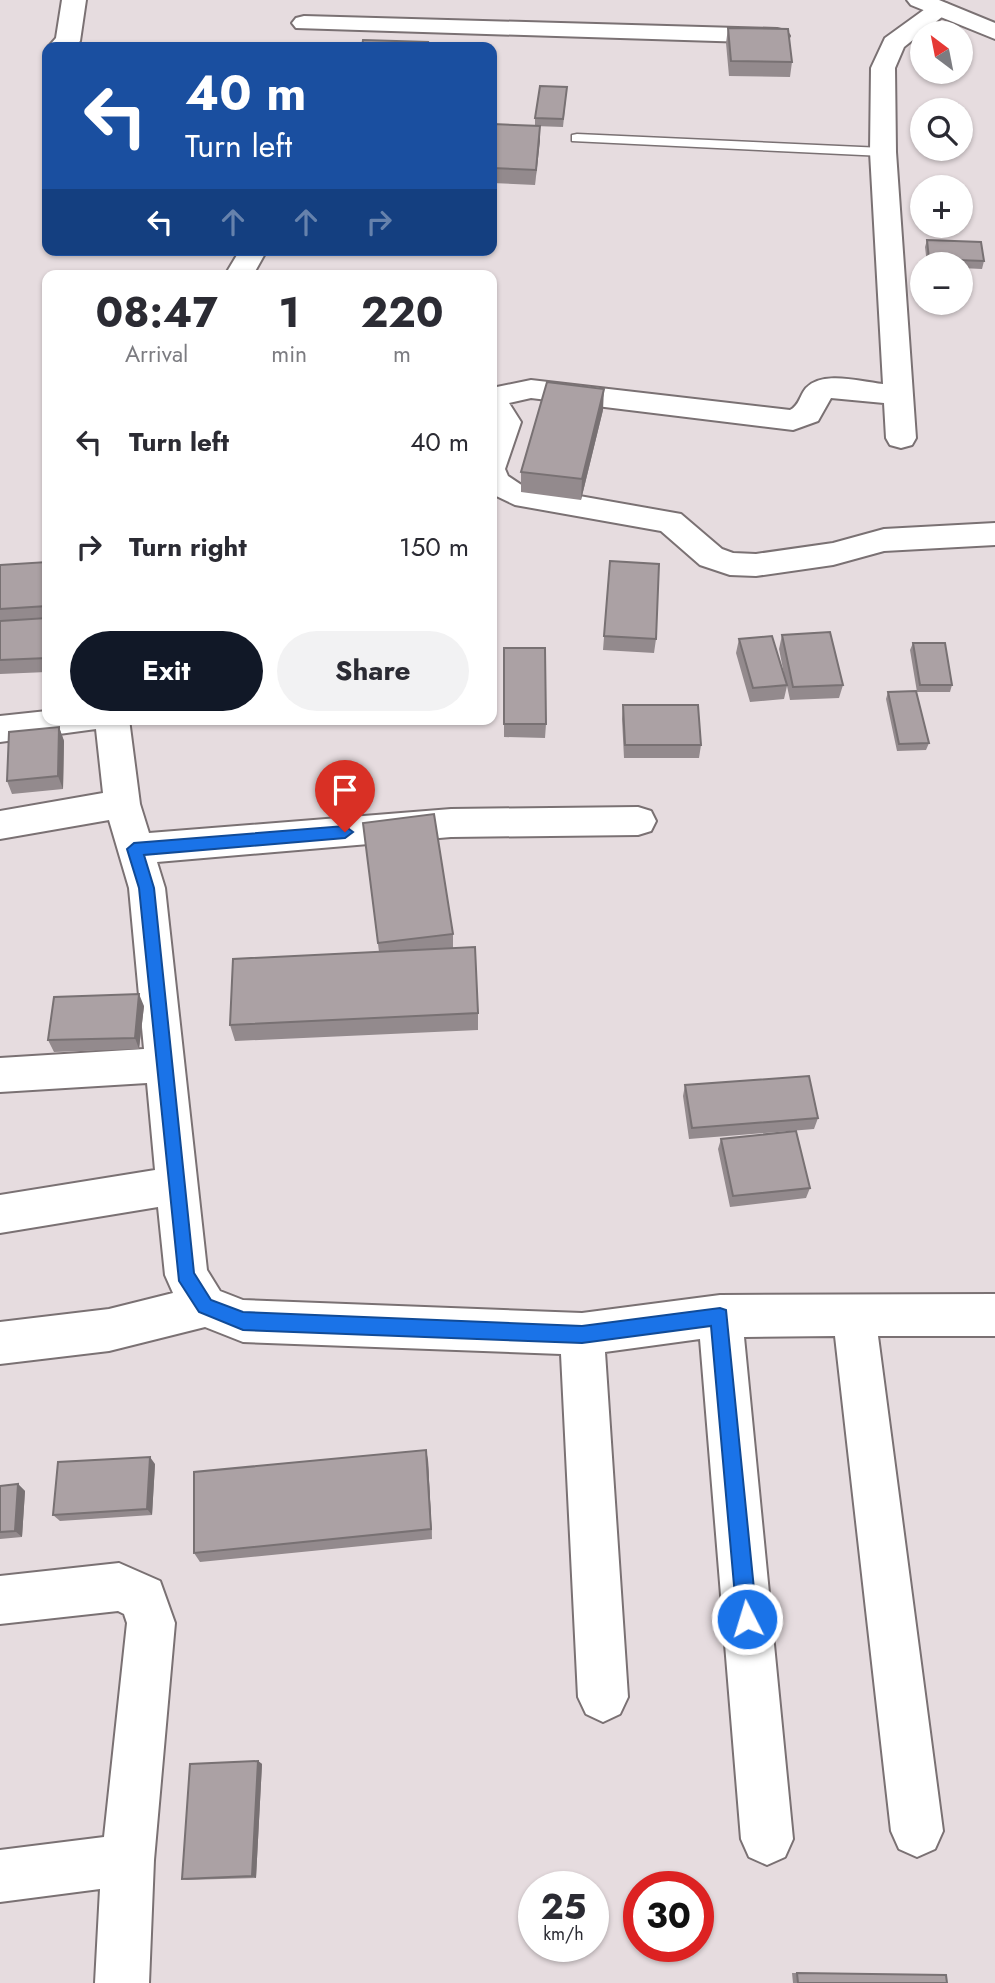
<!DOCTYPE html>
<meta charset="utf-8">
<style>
body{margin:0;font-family:Jost,sans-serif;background:#f2f2f3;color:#2b2b33;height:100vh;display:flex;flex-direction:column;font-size:26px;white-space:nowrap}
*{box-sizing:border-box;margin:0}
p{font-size:23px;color:#7c7c81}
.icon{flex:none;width:38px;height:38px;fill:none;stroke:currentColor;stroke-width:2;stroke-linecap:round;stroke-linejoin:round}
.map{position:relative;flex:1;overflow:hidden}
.drawer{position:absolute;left:42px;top:270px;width:455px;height:455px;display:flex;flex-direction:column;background:#fff;border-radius:14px;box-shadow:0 2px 5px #0004}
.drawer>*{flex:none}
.hud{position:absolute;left:42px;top:42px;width:455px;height:214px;border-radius:14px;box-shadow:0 2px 5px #0004;background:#1a4fa0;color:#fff;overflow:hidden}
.needle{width:46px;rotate:328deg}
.buttons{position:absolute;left:910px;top:21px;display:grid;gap:14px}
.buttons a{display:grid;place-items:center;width:63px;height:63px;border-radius:50%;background:#fff;box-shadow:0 2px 5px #0004;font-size:35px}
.speed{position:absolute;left:518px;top:1871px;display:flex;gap:14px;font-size:35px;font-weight:700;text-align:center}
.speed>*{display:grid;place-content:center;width:91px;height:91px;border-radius:50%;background:#fff;box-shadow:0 2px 5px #0004;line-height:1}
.speed small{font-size:18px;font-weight:400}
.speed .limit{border:10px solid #d22;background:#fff;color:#111}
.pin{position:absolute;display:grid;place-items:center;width:60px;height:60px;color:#fff;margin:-72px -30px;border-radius:50% 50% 50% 0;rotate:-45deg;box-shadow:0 0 7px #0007}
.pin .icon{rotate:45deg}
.me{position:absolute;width:77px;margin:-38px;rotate:355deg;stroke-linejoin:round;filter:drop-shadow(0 0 5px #0008)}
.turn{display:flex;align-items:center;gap:24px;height:147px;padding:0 28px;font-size:32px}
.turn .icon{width:91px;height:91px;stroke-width:2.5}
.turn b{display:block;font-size:49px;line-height:60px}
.lanes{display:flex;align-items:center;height:66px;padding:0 28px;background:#0003;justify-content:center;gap:35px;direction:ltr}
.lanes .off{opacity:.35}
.eta{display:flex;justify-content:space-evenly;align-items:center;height:119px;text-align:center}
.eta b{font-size:42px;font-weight:700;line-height:49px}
.button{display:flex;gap:14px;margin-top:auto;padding:14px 28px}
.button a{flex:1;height:80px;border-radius:42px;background:#111827;color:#fff;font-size:28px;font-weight:700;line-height:80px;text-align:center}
.button a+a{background:#f2f2f3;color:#2b2b33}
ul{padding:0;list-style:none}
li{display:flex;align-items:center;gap:21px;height:105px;padding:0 28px}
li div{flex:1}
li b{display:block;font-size:26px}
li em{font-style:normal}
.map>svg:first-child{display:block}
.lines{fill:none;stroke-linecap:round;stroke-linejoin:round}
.service-casing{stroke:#7a7173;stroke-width:3}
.minor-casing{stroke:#7a7173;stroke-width:4}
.tertiary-casing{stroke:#7a7173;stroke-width:4}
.service{fill:#fff;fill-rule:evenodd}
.minor{fill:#fff;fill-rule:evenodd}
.tertiary{fill:#fff;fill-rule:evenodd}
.wall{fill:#938a8d}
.shaded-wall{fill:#787173}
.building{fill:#aba1a4;stroke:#787173;stroke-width:2}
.route{fill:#1a73e8;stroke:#114b97;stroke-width:2}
</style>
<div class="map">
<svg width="995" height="1983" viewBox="0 0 995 1983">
<rect width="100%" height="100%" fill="#e6dcdf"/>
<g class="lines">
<defs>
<path id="service" d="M577,134L883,148L890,152L883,156L572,141V135Z"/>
<path id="minor" d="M62,0H86L80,41L75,47H48L56,38Z
M940,2L948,4L952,9L904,47L895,68L896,152L916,438L912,445L901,448L890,445L886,438L884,403L831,398L818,421L793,430L531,398L509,403L521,422L505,469L508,476L523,486L681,514L722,549L733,553L756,554L833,543L884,529L995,523V545L884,551L833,565L756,576L730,575L700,565L661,531L515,505L492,494V388L531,380L790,410C799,406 800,395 806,388C823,370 862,382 883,384L870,152L871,68L885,38L932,4Z
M304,16L777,29L785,31L789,36L785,41L777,43L296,28L292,23L296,18Z
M240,250H267L253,275H225Z
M47,711V719H129L140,804L149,833L451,809L638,807L651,811L656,821L651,831L638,835L451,837L157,862L165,888L207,1270L220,1291L243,1300L582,1313L720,1295L995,1294V1336H878L943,1831L935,1849L917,1857L899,1849L891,1831L835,1336L744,1337L793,1839L785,1857L767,1865L749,1857L741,1839L700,1339L605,1352L628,1697L620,1714L603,1722L586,1714L578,1697L561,1354L243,1342L205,1327L109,1351L0,1364V1322L109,1309L173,1293L165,1275L158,1207L0,1233V1195L155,1170L147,1083L0,1092V1058L144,1049L129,888L109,820L0,839V811L103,793L96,729L0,742V716Z
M119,1563L160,1581L175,1623L154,1860L149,1983H95L100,1889L0,1902V1850L104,1837L127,1623L124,1614L118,1611L0,1624V1576Z"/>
<path id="tertiary" d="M907,0H939L995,23V39L911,5Z"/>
</defs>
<use href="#service" class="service-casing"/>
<use href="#minor" class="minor-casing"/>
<use href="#tertiary" class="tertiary-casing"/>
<use href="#service" class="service"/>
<use href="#minor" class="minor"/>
<use href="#tertiary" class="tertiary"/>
</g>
<path class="wall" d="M728,28L792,62L790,77L729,76L726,43Z
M567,87L563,127L535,126V118Z
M540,126L535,185L492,183V135Z
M927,240L984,261L982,269L961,268V264H927L925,247Z
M603,410L581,500L521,492V472Z
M610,561L656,639L654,653L603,650Z
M47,562V672L0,674V565Z
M782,635L843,685L839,698L790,700L787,686L784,699L750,702L736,653L739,639L785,679L779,649Z
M913,643L952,685L950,692H917L910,650Z
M504,648L546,724L545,738L504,737Z
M888,692L929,743L926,750L897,751L886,699Z
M623,705L701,745L699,758H624L622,719Z
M59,727L64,741L63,789L12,794L7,781Z
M363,823L453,934V948L478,1013V1030L235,1041L230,1025L379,952Z
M144,1006L139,1049L54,1052L48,1040Z
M685,1085L818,1118L814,1129L689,1139L683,1096Z
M721,1139L810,1188L806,1198L730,1207L718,1149Z
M428,1460L432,1539L200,1562L194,1553Z
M155,1464L152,1515L60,1521L53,1515Z
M18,1484L25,1491L22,1537L0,1539V1486Z
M258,1761L262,1764L256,1878L187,1880L182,1879Z
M792,1973H797L947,1983H793Z"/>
<path class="shaded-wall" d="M540,126V141L535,185L536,170Z
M604,389L603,410L581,500L582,479Z
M59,727L64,741L63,789L58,776Z
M139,994L144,1006L139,1049L135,1038Z
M426,1450L428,1460L432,1539L431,1529Z
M150,1457L155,1464L152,1515L147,1509Z
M18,1484L25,1491L22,1537L15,1531Z
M258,1761L262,1764L256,1878L252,1876Z"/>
<path class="building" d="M728,28L788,29L792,62L731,61Z
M363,40L428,42L427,47H362Z
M540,86L567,87L563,119L535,118Z
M934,104H958L959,110H935Z
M493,124L540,126L536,170L492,168V135Z
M927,240L981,242L984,261L929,259Z
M547,382L604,389L582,479L521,472Z
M610,561L659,564L656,639L604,636Z
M47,562V606L0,609V565Z
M47,618V658L0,660V621Z
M830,632L843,685L793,687L782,635Z
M772,636L787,685L753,688L739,639Z
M913,643H945L952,685H920Z
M504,648H545L546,724H504Z
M916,691L929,743L899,744L888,692Z
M623,705H698L701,745H625Z
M59,727L58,776L7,781L9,732Z
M434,814L453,934L378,943L363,823Z
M475,947L478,1013L230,1025L233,959Z
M139,994L135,1038L48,1040L54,997Z
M809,1076L818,1118L692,1128L685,1085Z
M796,1131L810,1188L733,1196L721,1139Z
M426,1450L431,1529L194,1553V1472Z
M150,1457L147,1509L53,1515L58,1462Z
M18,1484L15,1531L0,1532V1486Z
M258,1761L252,1876L182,1879L190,1764Z
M797,1973L946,1975L947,1983H798Z"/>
<path class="route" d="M345,826L353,832L345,838L144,855L154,888L194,1273L211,1300L243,1312L582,1326L720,1308L726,1310L757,1619L754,1626L747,1629L740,1626L737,1619L711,1326L582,1343L243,1330L199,1312L179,1281L139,888L127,849L134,843Z"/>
</svg>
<div class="buttons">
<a><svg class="needle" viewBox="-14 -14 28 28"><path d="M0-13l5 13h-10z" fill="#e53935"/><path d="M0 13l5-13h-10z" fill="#7c7c81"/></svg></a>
<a><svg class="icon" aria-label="search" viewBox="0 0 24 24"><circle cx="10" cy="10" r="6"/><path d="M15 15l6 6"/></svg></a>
<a>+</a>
<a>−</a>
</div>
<div class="speed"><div>25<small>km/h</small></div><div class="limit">30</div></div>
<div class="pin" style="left:345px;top:832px;background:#d93025"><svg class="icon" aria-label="arrive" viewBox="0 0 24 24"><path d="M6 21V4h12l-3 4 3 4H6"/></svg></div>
<svg class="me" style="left:747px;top:1619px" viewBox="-20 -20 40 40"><circle r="17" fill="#1a73e8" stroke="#fff" stroke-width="3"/><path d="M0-11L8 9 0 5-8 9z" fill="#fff"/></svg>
<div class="hud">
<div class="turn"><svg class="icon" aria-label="left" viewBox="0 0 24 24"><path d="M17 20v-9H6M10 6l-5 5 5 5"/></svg><div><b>40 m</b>Turn left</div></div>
<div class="lanes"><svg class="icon" aria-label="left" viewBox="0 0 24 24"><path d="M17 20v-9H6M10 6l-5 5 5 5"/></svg><svg class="icon off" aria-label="ahead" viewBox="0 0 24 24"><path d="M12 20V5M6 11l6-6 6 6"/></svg><svg class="icon off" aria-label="ahead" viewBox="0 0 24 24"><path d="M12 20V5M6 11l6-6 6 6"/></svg><svg class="icon off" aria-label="right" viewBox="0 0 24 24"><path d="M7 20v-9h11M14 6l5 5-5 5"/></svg></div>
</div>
<section class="drawer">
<div class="eta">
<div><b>08:47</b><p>Arrival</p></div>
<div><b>1</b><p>min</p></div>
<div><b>220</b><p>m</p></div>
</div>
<ul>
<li><svg class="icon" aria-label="left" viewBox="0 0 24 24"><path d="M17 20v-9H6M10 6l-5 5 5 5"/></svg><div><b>Turn left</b></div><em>40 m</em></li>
<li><svg class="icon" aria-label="right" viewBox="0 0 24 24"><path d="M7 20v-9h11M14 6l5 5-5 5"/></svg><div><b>Turn right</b></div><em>150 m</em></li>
</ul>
<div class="button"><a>Exit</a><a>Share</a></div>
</section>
</div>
